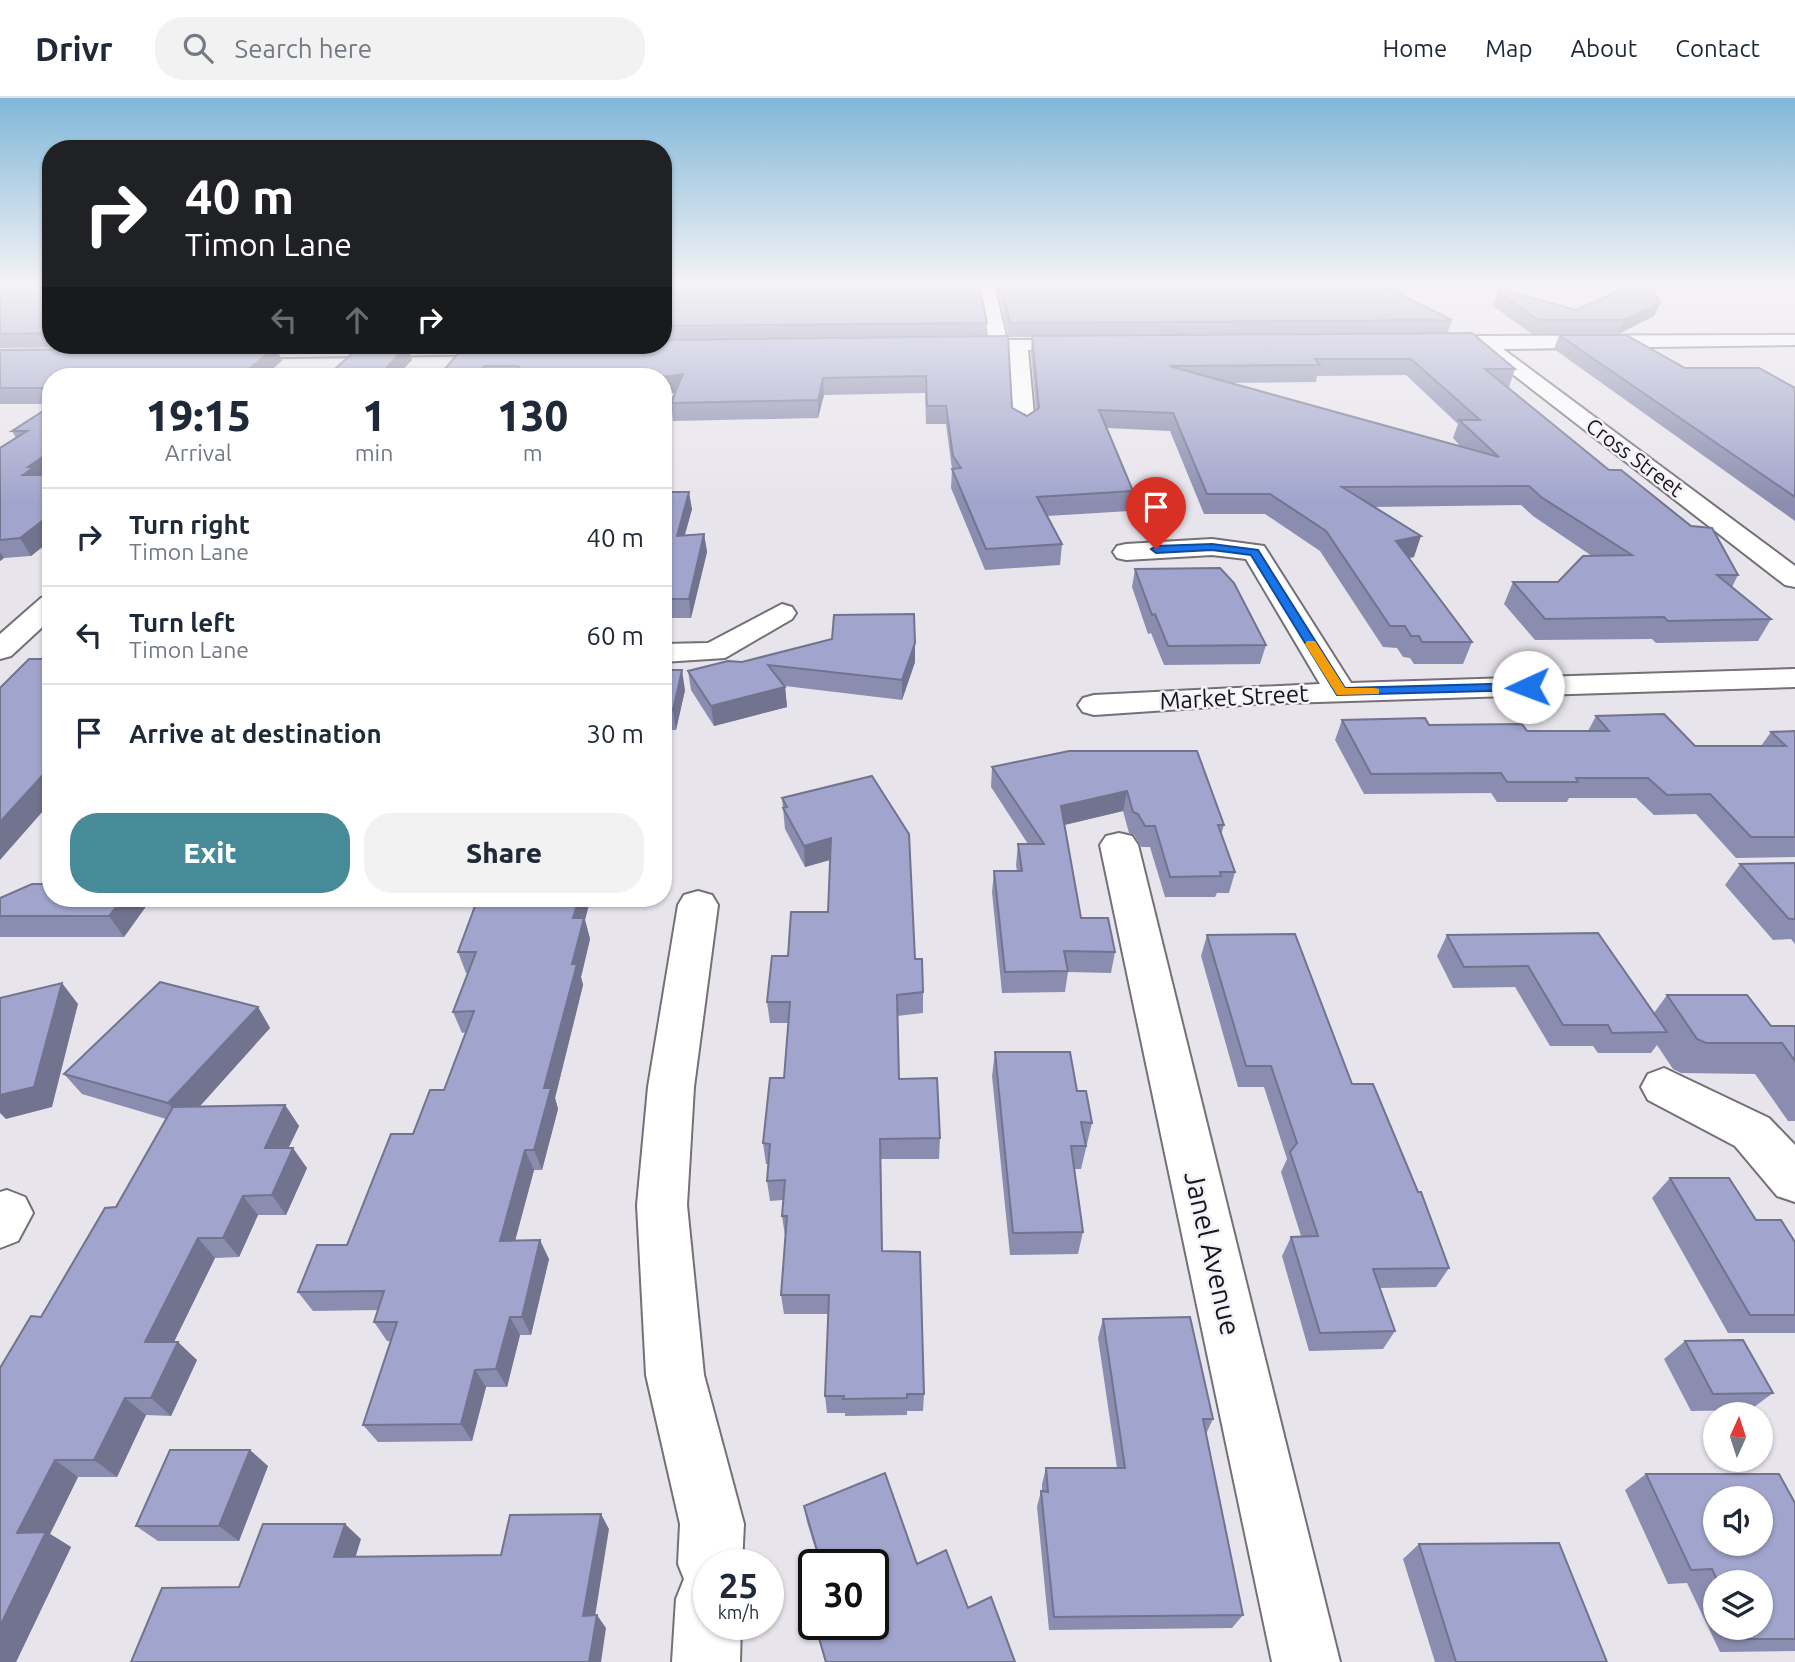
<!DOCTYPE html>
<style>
body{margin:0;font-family:Ubuntu,sans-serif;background:#f2f2f3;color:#1f2937;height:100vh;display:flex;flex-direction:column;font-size:26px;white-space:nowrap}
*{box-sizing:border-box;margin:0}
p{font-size:23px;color:#747a83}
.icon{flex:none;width:38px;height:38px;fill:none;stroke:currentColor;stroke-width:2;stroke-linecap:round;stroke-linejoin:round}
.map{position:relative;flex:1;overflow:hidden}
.panel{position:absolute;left:42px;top:270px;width:630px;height:539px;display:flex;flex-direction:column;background:#fff;border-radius:28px;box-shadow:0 2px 5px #0004}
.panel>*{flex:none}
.top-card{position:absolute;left:42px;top:42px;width:630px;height:214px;border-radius:28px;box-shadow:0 2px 5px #0004;background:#202124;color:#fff;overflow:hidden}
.needle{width:46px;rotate:3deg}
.tools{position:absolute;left:1703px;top:1304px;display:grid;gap:14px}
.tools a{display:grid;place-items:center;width:70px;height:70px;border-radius:50%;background:#fff;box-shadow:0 2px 5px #0004;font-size:35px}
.speed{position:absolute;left:693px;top:1451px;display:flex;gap:14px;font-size:35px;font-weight:700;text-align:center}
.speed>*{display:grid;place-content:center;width:91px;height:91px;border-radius:50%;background:#fff;box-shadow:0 2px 5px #0004;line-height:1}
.speed small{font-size:18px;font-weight:400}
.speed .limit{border:4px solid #111;border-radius:10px;background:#fff;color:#111}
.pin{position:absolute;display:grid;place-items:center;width:60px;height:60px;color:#fff;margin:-72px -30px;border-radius:50% 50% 50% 0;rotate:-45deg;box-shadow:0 0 7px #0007}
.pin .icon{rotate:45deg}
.me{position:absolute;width:77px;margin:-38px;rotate:268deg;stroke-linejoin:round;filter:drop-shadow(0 0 5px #0008)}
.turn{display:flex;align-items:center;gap:24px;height:147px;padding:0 28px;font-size:32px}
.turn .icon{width:91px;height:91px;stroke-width:2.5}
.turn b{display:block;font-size:49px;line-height:60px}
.lanes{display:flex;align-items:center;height:66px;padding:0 28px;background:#0003;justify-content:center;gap:35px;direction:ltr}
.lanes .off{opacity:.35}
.eta{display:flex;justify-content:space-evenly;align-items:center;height:119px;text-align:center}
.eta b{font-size:42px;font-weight:800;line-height:49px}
.button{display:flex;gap:14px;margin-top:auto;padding:14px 28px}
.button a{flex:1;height:80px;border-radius:28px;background:#478b98;color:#fff;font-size:28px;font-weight:800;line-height:80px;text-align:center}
.button a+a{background:#f2f2f3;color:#1f2937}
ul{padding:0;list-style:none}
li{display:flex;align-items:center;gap:21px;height:98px;padding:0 28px;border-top:2px solid #e0e1e3}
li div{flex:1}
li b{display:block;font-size:26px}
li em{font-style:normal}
header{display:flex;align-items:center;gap:42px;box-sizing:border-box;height:98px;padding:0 35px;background:#fff;border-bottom:2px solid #e0e1e3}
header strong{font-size:33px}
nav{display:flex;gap:38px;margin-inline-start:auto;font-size:24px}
.search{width:490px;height:63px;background:#f2f2f3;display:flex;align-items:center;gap:18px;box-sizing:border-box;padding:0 24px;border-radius:28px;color:#747a83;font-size:26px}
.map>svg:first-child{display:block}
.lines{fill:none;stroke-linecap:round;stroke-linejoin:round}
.minor-casing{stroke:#737077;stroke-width:4}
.minor{fill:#fff;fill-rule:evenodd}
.wall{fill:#8a8daf;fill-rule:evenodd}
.shaded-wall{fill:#71738f}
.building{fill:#a1a4cc;stroke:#71738f;stroke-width:2;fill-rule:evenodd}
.route{fill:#1a73e8;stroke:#114b97;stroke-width:2}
.slow{fill:#f59e0b}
.labels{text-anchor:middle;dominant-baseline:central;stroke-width:5;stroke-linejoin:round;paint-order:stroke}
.far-street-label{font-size:21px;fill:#171618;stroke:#f5f1fa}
.street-label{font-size:24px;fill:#171618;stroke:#f5f1fa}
.near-street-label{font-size:28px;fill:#171618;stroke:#f5f1fa}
</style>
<header>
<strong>Drivr</strong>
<div class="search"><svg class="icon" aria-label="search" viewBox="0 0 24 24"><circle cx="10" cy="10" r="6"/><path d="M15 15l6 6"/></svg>Search here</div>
<nav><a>Home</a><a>Map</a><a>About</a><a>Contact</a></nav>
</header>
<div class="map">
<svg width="1795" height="1564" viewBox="0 0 1795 1564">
<rect width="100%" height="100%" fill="#e8e4ec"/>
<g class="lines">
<defs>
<path id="minor" d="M978,186H994L1007,242H1083L1092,247L1083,252H1028L1035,328L1032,333L1024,334L1013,328L1009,252H958L949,247L958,242H989Z
M1795,237V247L1503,251L1795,468V489L1785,487L1480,251H1434L1425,246L1434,241L1481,238Z
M517,247L521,251L512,256L226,260L217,254L226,248Z
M1212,441L1264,448L1351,585L1795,571V589L1256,606L1094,617L1083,614L1078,607L1083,600L1094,597L1320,586L1246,461L1212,457L1126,462L1117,460L1113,454L1117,448L1126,446Z
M51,498V521L11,558L0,561V536L41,500Z
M782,506L792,509L796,515L792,521L725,560L663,564V546L708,545Z
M1119,735L1132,738L1138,747L1340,1564H1272L1100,747L1106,738Z
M698,793L712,797L718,807L694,989L687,1107L704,1277L744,1426L742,1466H709V1526H741L740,1564H672L676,1501L684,1481L678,1466L680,1426L646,1277L637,1107L648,989L678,807L684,797Z
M1664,970L1769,1020L1795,1047V1104L1777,1098L1735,1048L1648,1002L1641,989L1648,976Z
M7,1092L25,1099L33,1115L18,1143L0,1150V1094Z"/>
</defs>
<use href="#minor" class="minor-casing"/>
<use href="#minor" class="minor"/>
</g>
<path class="wall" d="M0,186H51V247H268L0,250Z
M663,186L987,225L986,239L1012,310L1027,318L1036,312L1031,255L1032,239H1009L997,186H1378L1452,222L1447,236L1515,271L1509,289H1506L1738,477L1732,489L1771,521L1758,543L1656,545L1652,541L1535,542L1504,506L1513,484H1558L1592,458L1533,418L1521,407L1373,409L1414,459L1409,460L1472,544L1463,566H1414L1410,560L1403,559L1397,550L1383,549L1320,453L1265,416H1204L1170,333L1107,330L1133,393L1130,413L1047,418L1062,446L1060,467L985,472L951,390L952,371L946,326H926L925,295L824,297L818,320L673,323L671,305L675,295L663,278H439L465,247H663ZM1406,277L1458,326L1453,340L1461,349L1229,285L1316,284L1317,278Z
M1378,186H1407L1403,198Z
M1499,191L1576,212L1660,205L1654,218L1618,236H1532L1493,208Z
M1559,237L1685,270L1795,290V423L1554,251Z
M0,252L282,263L51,278V306H0Z
M51,308V442L31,458L4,460L0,463V350L16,340L12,333Z
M663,394L692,411L685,437L704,436L707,454L691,520H663Z
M1135,471L1266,547L1260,566L1164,567L1151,535L1148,536L1132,489Z
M915,545V564L902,602L785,588L787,609L714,628L691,592L688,573L742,564Z
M663,572L685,592L676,632H663Z
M1596,618L1695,648H1761L1771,634L1795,633V759L1736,760L1696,716L1654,717L1636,700H1569L1567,704H1497L1491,695L1364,696L1335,642L1342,622L1527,633H1588Z
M1069,653L1224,727L1221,737L1235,774L1229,795H1217L1215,799H1165L1150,749H1141L1134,737L1129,735L1123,713L1065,727L1081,820L1115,854L1111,875L1068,874L1065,894L1002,895L992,794L994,773H1017L1016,767L1018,746H1028L991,689L992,669Z
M782,700L915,861L923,894V915L897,918L899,981L940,1040L939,1061H881L882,1153L924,1296L923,1313H907V1317L845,1318V1315H827L825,1298L828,1216H784L781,1197L785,1138L782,1118L783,1102L770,1103L767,1083L768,1066H766L763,1045L784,980L788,925H770L767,904L788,858L828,814L830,762L805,769L785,731Z
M1795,765V846L1791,841L1773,842L1725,787L1740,766Z
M0,800H152L124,839H0Z
M585,822L590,841L581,879L583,887L555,1000L558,1011L542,1072H534L515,1142L549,1161L531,1237H520L507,1289H486L472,1343L378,1344L363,1327L391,1243H387L374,1224L378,1212L313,1213L298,1194L347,1147L413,1036L444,992L466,934L462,935L453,914L468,875H466L458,854Z
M1207,837L1352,986L1449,1170L1436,1189L1380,1190L1395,1233L1383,1251L1309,1253L1282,1158L1291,1139L1301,1138L1281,1074L1287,1061L1264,989H1238L1201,858Z
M1447,837L1654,915L1667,897L1771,928H1795V1023H1788L1755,976L1681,975L1673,971L1657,947L1651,955H1598L1593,948H1550L1515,889L1453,890L1437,858Z
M258,909L270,930L199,1008L285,1007L299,1028L288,1050L307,1070L286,1117H258L239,1159L215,1160L174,1244L197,1262L171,1318L146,1317L117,1379H78L50,1436L71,1449L16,1564H0L41,1219L116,1109L166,1021L82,996L64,976Z
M995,954L1077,993L1092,1025L1081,1071H1074L1083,1134L1078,1156L1010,1157L992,978Z
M1670,1080L1756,1122L1795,1144V1235H1728L1652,1100Z
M1103,1221L1213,1321L1206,1336L1243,1517L1232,1530L1049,1532L1037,1409L1041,1393H1042V1386L1046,1370H1117L1098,1240Z
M1685,1243L1773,1295L1750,1312L1691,1313L1664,1261Z
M268,1368L239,1443H158L136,1428Z
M1646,1376L1795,1405V1553L1720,1554L1687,1485L1668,1486L1625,1392ZM1715,1484H1760V1530H1715Z
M804,1408L917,1466L968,1510L1015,1564H825L814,1526H873V1466H820L807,1424Z
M1419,1446L1607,1564H1435L1403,1461Z"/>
<path class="shaded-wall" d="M1660,205L1654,218L1618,236L1624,222Z
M407,247L412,262L397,278H379Z
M276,249L282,263L264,278H240Z
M484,268L486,278H477Z
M683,276L685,293L663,297V279Z
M823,280L824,297L818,320V302Z
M51,353V376L23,377L28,369Z
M689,394L692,411L679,456L677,438Z
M51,416V442L31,458L20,440Z
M704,436L707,454L691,520L689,501Z
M1421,438L1414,459L1389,464L1396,443Z
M0,454L4,460L0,463Z
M915,545V564L902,602V582Z
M682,572L685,592L676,632L673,612Z
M785,589L787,609L714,628L711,608Z
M51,640V658L44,647Z
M51,668V704L0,762V724Z
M1127,693L1123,713L1059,728L1061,708Z
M831,740L833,761L805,769L804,748Z
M123,800H152L124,839L109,818Z
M579,800H591L585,822L590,841L581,879L583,887L555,1000L558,1011L542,1072L534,1052L544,990L572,866L573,820Z
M62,885L78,906L52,1009L6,1021L0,1015V997Z
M258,909L270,930L184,1026L168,1005Z
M285,1007L299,1028L279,1070L265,1050Z
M293,1050L307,1070L286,1117L272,1097Z
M525,1052L534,1072L510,1162L500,1143Z
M243,1098L258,1117L239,1159L223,1140Z
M198,1140L215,1160L165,1262L145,1244Z
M540,1142L549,1161L531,1237L522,1219Z
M510,1219L520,1237L507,1289L496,1271Z
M178,1244L197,1262L171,1318L151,1300Z
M475,1272L486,1289L472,1343L461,1326Z
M125,1300L146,1317L117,1379L94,1362Z
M250,1352L268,1368L239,1443L219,1428Z
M55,1362L78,1379L50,1436L71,1449L16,1564H0V1528L17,1435Z
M601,1416L609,1431L593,1531L583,1518Z
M345,1426L361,1441L351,1474L334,1459Z
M597,1517L606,1530L601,1564H589Z"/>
<path class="building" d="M0,186H51V235L0,236Z
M663,186H979L987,225L663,228Z
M1001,186H1378L1452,222L1010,225Z
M1635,186H1651L1660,205L1624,222H1538L1497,194L1499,191L1576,212Z
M1472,235L1515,271H1485L1609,372H1621L1691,428L1712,430L1738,477H1717L1771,521L1668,523L1664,519L1545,521L1513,484H1558L1583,458L1632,457L1541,399L1529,388L1342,389L1421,438L1396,443L1472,544H1422L1419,538H1411L1405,528H1390L1326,433L1270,396H1207L1173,315L1099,312L1133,393L1037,399L1062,446L986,451L952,371L961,370L953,358L946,308H927L926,278L823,280L818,302L671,305L683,276L663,279V278H527L518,268H484L477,278H439L465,247H663V242L1008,238L1012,310L1027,318L1039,310L1032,238ZM1315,261H1411L1480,322H1459L1499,359L1169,268L1320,267Z
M1559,237H1626L1685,270H1759L1795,290V399Z
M407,247L379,278H327L361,248Z
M276,249L240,278H51V290H0V252Z
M51,308V353L28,369H34L23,377H51V416L20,440L0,442V350L27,333H12Z
M663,394H689L677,438L704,436L689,501H663Z
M1220,470L1234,485L1266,547L1168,548L1155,516L1152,517L1135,471Z
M914,516L915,545L902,582L768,567L785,589L711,608L688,573L728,563L742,564L832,541L834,517Z
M29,561H51V640L44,647H51V668L0,724V590Z
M663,572H682L673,612H663Z
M1664,616L1695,648H1786L1771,634L1795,633V739H1751L1710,696L1667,697L1648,680H1576L1578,684H1507L1501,675L1371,676L1342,622L1425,620L1429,627L1522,626L1527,633H1609L1596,618Z
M1069,653H1197L1224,727H1218L1235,774H1220L1221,778L1170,779L1155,728H1145L1138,716L1133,714L1127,693L1061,708L1081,820H1108L1115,854L1064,853L1068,873L1005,874L994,773H1022L1018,746H1044L992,669Z
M872,678L909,736L915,861H922L923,894L897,897L899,981L937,980L940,1040L880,1041L882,1153L920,1154L924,1296H907V1300L843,1301L844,1298H825L829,1197H781L787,1118H782L785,1082L767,1083L770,1046L763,1045L770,980H784L790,904H767L772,858H788L791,814H828L831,740L804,748L783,710L787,709L782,700Z
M1795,765V821H1789L1740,766Z
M32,786H51V800H123L109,818H0V800Z
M478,800H579L573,820H584L572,866H577L544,990H551L534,1052H525L500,1143L540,1142L522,1219H510L496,1271L475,1272L461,1326L363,1327L397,1224H374L384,1193L298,1194L317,1147H347L391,1036H413L430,992H444L474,913L453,914L476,854H458Z
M1598,835L1667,934L1612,935L1608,927H1563L1528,868L1464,869L1447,837Z
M1295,836L1352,986H1373L1418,1094H1421L1449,1170L1373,1171L1395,1233L1320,1235L1291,1139L1318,1138L1290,1054L1297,1045L1271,968H1246L1207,837Z
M160,884L258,909L168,1005L64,976Z
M62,885L34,989L0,997V900Z
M1667,897H1747L1771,928H1795V963L1782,945H1706L1697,941Z
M995,954H1070L1077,993H1086L1092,1025L1081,1024L1086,1048H1071L1083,1134L1013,1135Z
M285,1007L265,1050H293L272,1097L243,1098L223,1140H198L145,1244H178L151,1300H125L94,1362H55L17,1435L46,1434L0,1528V1270L31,1218L41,1219L105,1110L116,1109L173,1009Z
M1670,1080H1729L1756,1122H1781L1795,1144V1217H1750Z
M1190,1219L1213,1321H1203L1243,1517L1054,1519L1041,1393L1048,1394L1046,1370H1125L1103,1221Z
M1743,1242L1773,1295L1713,1296L1685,1243Z
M170,1352H250L219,1428H136Z
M885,1375L917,1466L946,1452L968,1510L991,1499L1015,1564H826L815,1526H873V1466H821L804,1408Z
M1646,1376H1779L1795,1405V1541H1746L1740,1530H1760V1484H1718L1712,1471L1691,1472ZM1715,1400H1760V1446H1715Z
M601,1416L583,1518L597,1517L589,1564H131L162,1490L239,1489L263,1426H345L334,1459L501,1457L510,1417Z
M1559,1445L1607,1564H1456L1419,1446Z
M814,1510V1522L811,1511Z"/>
<linearGradient id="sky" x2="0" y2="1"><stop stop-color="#80b7d8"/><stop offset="0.46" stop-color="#f5f3f6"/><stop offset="1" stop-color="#f5f3f6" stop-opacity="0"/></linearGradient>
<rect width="1795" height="405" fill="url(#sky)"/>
<path class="route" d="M1212,446L1258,452L1345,590L1528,585L1535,589L1528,592L1337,597L1251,457L1212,452L1156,455L1151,451L1156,448Z"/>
<path class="slow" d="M1307,543H1315L1345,590H1374L1379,591V596L1337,597L1305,546Z"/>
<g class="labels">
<g class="far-street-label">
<text transform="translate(1635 359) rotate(37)">Cross Street</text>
</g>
<g class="street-label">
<text transform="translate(1234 599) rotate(-3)">Market Street</text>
</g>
<g class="near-street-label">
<text transform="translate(1213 1155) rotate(77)">Janel Avenue</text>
</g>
</g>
</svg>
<div class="tools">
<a><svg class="needle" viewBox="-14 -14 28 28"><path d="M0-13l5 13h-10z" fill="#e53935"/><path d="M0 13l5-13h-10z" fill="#747a83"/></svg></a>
<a><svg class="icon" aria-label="sound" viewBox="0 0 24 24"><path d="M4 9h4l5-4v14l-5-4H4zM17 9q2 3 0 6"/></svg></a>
<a><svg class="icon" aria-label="layers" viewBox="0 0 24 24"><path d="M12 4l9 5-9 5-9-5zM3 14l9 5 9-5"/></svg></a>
</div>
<div class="speed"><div>25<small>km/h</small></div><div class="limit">30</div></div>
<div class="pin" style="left:1156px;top:451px;background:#d93025"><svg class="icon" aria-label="arrive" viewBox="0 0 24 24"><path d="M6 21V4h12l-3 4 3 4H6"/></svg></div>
<svg class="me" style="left:1528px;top:589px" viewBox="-20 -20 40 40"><circle r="19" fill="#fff"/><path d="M0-13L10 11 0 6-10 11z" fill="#1a73e8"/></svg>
<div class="top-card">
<div class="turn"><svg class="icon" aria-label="right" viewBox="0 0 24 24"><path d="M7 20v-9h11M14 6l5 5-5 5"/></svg><div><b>40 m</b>Timon Lane</div></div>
<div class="lanes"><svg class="icon off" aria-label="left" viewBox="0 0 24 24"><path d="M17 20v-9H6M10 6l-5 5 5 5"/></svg><svg class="icon off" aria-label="ahead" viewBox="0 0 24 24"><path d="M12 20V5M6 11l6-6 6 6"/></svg><svg class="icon" aria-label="right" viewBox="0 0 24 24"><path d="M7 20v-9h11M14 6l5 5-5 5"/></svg></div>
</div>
<section class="panel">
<div class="eta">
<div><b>19:15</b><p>Arrival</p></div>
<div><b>1</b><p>min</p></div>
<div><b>130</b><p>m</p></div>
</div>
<ul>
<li><svg class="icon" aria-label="right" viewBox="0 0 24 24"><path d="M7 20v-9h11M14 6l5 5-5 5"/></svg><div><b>Turn right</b><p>Timon Lane</p></div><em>40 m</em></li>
<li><svg class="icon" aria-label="left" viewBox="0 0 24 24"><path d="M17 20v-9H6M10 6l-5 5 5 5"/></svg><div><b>Turn left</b><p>Timon Lane</p></div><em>60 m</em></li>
<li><svg class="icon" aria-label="arrive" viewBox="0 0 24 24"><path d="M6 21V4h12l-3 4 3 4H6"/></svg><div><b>Arrive at destination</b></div><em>30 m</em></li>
</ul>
<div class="button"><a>Exit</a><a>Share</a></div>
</section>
</div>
